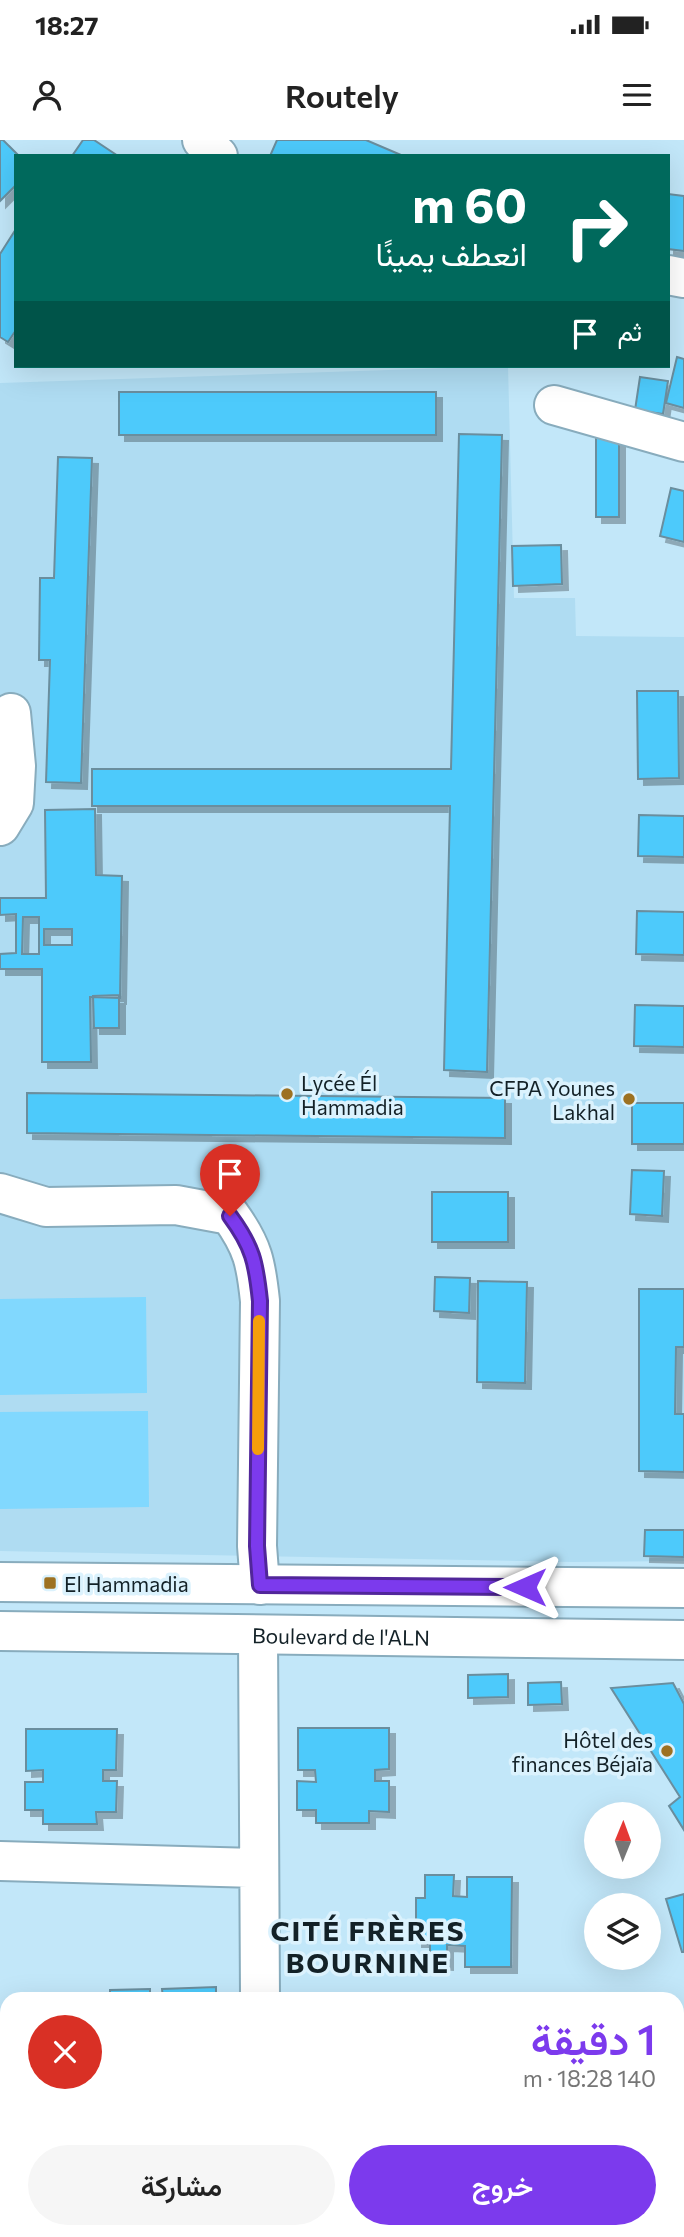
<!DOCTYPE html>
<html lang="ar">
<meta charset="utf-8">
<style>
body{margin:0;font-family:Commissioner,Vazirmatn,sans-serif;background:#f6f6f6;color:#222;direction:rtl;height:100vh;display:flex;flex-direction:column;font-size:26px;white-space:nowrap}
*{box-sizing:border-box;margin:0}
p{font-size:23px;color:#767676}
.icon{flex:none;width:38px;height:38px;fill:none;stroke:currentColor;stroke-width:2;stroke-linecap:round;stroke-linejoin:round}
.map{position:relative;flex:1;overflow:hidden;direction:ltr}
.drawer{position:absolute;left:0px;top:1852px;width:684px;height:247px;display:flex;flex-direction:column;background:#fff;border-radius:21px 21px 0 0;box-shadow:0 7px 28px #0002;direction:rtl}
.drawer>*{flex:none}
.top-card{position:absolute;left:14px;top:14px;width:656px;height:214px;border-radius:0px;box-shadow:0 7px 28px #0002;direction:rtl;background:#00695c;color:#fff;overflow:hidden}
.needle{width:46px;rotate:1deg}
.buttons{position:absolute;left:584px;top:1662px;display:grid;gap:14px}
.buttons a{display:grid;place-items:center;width:77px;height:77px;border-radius:50%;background:#fff;box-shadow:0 7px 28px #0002;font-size:35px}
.pin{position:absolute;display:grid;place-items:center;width:60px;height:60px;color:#fff;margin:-72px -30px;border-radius:50% 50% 50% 0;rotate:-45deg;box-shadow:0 0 7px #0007}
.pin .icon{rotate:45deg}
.me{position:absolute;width:77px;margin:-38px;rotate:270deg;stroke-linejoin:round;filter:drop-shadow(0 0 5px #0008)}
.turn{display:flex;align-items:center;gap:24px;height:147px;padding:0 28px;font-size:32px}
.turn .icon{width:91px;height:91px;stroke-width:2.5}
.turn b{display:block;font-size:49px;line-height:60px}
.then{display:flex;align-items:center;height:66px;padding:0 28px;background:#0003;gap:14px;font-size:26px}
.round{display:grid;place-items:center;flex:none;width:74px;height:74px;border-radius:37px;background:#f6f6f6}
.head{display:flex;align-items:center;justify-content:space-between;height:119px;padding:0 28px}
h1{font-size:42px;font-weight:600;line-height:52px;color:#7c3aed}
.action{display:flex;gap:14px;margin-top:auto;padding:14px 28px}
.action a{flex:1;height:80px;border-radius:42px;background:#7c3aed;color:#fff;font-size:28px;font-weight:600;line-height:80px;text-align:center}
.action a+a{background:#f6f6f6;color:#222}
.status{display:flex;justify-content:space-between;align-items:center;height:49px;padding:0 35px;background:#fff;direction:ltr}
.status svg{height:19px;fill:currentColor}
header{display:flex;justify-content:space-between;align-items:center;height:91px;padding:0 28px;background:#fff;font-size:32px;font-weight:600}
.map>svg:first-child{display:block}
.built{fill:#afdcf2}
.green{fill:#81d8fe}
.building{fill:#4ecafb;stroke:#6a8e9e;stroke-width:2;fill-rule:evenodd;filter:url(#shadow)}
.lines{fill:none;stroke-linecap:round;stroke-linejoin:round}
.minor-casing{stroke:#88acbd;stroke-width:42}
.major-casing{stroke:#88acbd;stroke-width:42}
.minor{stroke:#fff;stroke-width:38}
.major{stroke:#fff;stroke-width:38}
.route-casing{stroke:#51269a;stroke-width:18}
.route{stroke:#7c3aed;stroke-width:12}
.slow{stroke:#f59e0b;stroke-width:12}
.poi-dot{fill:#9d7121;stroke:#dbf2fd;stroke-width:2.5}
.labels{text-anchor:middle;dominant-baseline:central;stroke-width:7;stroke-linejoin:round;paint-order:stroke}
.poi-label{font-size:21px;fill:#132127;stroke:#dbf2fd;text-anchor:start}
.street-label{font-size:21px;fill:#132127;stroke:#dbf2fd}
.district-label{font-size:28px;font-weight:bold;letter-spacing:2px;fill:#132127;stroke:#dbf2fd}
</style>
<div class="status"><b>18:27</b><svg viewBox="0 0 49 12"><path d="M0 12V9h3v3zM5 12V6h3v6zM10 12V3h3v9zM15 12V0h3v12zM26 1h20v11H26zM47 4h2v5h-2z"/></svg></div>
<header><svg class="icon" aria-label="menu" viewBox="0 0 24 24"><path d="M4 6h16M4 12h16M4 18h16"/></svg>Routely<svg class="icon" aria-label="person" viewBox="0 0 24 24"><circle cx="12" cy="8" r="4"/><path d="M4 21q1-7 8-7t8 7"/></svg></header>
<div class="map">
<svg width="684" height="2097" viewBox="0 0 684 2097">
<defs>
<filter id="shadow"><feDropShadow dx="6" dy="6" stdDeviation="0" flood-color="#0004"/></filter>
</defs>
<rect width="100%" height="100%" fill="#c2e7f9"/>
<path class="built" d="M508,226L514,458H575L576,496L684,497V1421L573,1422L0,1411V243Z"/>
<path class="green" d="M146,1157L147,1253L0,1255V1159Z
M148,1271L149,1367L0,1369V1272Z"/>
<path class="building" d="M0,0H3L19,16H16V45L0,61Z
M83,0H94L118,16H72Z
M277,0H366L401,15L270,16Z
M668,54L684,56V111L668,109Z
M16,89V190L8,202L0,197V114Z
M677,217L684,219V268L666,263Z
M640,237L668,241L663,274L635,270Z
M119,252H436V295H119Z
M459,294L502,295L487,932L444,930L450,666H92V629H451Z
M596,296H619V377H596Z
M58,317L92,318L81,643L46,642L50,520H39L40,438H54Z
M671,348L684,351V402L660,396Z
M561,405L562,444L513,446L512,406Z
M637,551H678L679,638L638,639Z
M95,669L96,735L122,736L120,858L90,857L91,922H42V829H0V814L16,813V774L0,775V758H46L45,670ZM23,777H39V814H22ZM44,789H72V805H44Z
M639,675L684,676V717L638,716Z
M637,771L684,772V815L636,814Z
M119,855V888H94L93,856Z
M635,865L684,866V907L634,906Z
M27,953L505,958V998L27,993Z
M632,963H684V1004H632Z
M632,1030L664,1031L662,1076L630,1074Z
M432,1052H508V1102H432Z
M435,1137L470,1138L469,1173L434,1171Z
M478,1141L527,1142L525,1243L477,1242Z
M639,1149H684V1207H676L675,1274H684V1332L639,1331Z
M645,1390H684V1417L644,1416Z
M508,1534V1557L468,1558V1535Z
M561,1542L562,1564L528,1565V1543Z
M673,1543L684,1564V1690L669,1666L680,1657L611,1548Z
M298,1588H389V1629L375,1630V1641H389V1672L369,1671V1683H316V1670H297V1641L316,1642L315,1630H298Z
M26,1589H117L116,1630H103V1641H117L116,1672H96L97,1684H43V1670H25V1642H43V1630L26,1631Z
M425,1735H454L453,1756L467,1757V1737H512L511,1827H465V1806L447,1805V1824L430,1823V1801H416V1758H425Z
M684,1754V1812H682L666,1759Z
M216,1847V1858H163L162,1849Z
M150,1849V1858H110V1850Z
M0,2008L7,2009V2049L0,2048Z
M290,2091H373L382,2093L381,2097H288Z"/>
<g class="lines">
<defs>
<path id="minor" d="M202,0L218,16
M668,135L684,138
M554,265L684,302
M0,686L14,663L16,626L11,573
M0,1053L46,1067L176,1065L230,1075C253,1107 256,1123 260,1161L257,1406L260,1445
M258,1496L260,1858
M0,1721L259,1728
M677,2051V2068
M262,2091V2097
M580,2091L609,2097
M0,2094L13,2097"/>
<g id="major">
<path d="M0,1442L684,1448"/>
<path id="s1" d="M0,1491L684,1500"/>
</g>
</defs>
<use href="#minor" class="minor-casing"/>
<use href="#major" class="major-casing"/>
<use href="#minor" class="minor"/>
<use href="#major" class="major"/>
</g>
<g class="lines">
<defs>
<path id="route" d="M230,1076C253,1107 256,1123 260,1161L257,1406L260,1445L525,1447"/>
</defs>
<use href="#route" class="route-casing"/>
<use href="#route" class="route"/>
<path class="slow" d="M258,1309L259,1181"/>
</g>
<g class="poi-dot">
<circle cx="287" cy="954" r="7"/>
<circle cx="629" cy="959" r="7"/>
<rect x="43" y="1436" width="14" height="14" rx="3.5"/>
<circle cx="667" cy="1611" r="7"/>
</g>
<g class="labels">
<g class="poi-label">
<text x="301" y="942">Lycée Él<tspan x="301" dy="24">Hammadia</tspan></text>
<text x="615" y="947" text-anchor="end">CFPA Younes<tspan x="615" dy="24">Lakhal</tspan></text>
<text x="64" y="1443">El Hammadia</text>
<text x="653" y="1599" text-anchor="end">Hôtel des<tspan x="653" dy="24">finances Béjaïa</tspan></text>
</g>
<g class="street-label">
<text stroke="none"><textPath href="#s1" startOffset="341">Boulevard de l'ALN</textPath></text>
</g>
<g class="district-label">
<text x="368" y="1790">CITÉ FRÈRES<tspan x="368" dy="32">BOURNINE</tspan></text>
</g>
</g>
</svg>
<div class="buttons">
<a><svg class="needle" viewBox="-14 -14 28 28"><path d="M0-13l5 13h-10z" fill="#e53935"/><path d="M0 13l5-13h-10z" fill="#767676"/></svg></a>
<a><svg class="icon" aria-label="layers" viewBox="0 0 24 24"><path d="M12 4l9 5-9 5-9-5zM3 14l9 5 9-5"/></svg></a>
</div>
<div class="pin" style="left:230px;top:1076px;background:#d93025"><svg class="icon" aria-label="arrive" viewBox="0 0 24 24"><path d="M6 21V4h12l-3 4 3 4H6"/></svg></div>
<svg class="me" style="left:525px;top:1447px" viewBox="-20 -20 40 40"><path d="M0-17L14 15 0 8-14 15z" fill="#7c3aed" stroke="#fff" stroke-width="4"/></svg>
<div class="top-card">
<div class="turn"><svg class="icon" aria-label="right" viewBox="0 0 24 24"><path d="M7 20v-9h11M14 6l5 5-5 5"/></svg><div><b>60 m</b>انعطف يمينًا</div></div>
<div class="then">ثم<svg class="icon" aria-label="arrive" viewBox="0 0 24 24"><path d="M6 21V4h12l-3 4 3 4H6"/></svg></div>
</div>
<section class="drawer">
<div class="head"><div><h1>1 دقيقة</h1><p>140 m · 18:28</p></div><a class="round" style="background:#d93025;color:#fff"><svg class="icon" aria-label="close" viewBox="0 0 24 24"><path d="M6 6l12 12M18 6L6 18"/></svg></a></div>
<div class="action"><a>خروج</a><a>مشاركة</a></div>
</section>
</div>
